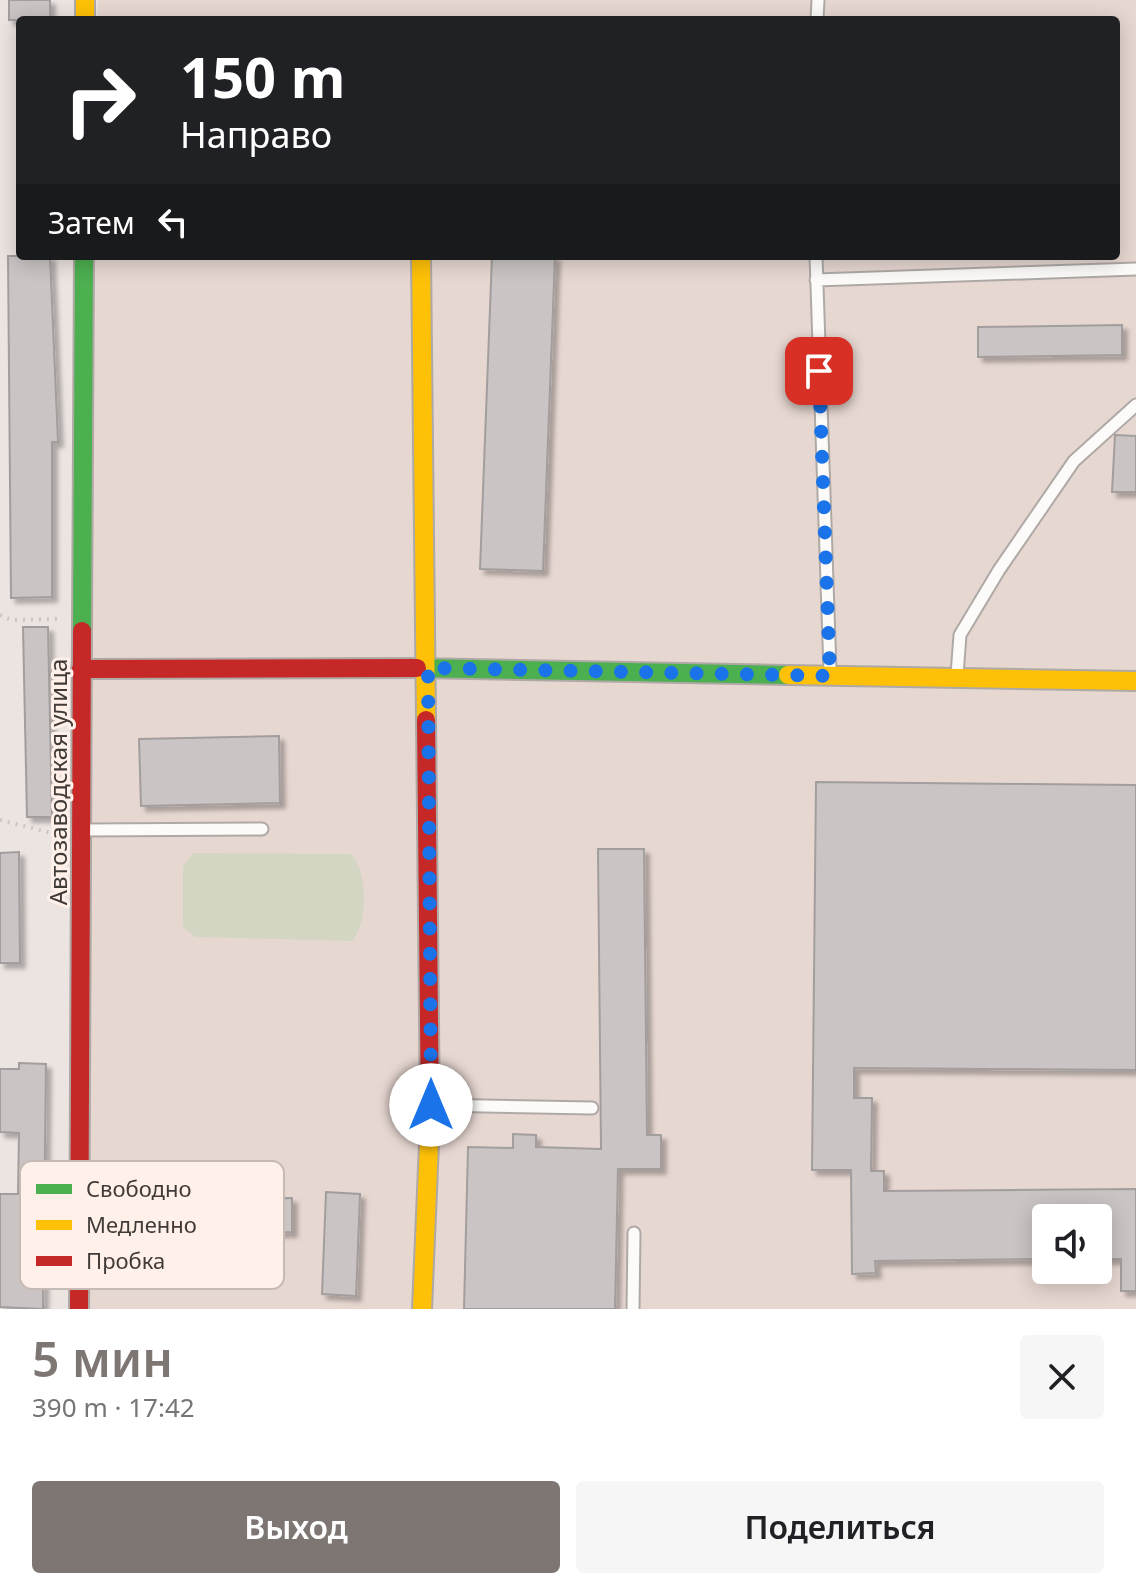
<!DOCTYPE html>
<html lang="ru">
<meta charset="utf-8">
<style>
body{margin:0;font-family:"Noto Sans",sans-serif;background:#f6f6f6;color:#202124;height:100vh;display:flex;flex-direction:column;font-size:30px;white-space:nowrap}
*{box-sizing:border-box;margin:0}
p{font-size:26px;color:#757577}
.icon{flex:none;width:44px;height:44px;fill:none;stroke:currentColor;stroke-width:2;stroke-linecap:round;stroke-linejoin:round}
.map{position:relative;height:1309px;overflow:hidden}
.drawer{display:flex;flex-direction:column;background:#fff;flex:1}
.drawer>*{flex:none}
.banner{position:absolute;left:16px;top:16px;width:1104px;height:244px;border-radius:8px;box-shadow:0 4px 20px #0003;background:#202124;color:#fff;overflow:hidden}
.controls{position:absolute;left:1032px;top:1204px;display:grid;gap:16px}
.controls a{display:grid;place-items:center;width:80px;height:80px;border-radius:8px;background:#fff;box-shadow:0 4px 20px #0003;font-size:40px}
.pin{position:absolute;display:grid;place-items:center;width:68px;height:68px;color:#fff;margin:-34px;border-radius:16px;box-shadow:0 4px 12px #0006}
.me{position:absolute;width:88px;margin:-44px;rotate:0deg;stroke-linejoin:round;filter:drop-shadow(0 0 6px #0008)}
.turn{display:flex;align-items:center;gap:28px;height:168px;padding:0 32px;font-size:36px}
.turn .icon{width:104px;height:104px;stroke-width:2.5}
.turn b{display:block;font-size:56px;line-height:68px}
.then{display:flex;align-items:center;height:76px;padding:0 32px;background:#0003;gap:16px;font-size:30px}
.round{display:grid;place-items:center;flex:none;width:84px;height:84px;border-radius:8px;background:#f6f6f6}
.overview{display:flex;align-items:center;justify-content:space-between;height:136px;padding:0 32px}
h1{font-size:48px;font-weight:600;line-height:60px;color:#7d7673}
.button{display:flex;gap:16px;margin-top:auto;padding:16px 32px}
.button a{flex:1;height:92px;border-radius:8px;background:#7d7673;color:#fff;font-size:32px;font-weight:600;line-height:92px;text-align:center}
.button a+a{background:#f6f6f6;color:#202124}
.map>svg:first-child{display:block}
.built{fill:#e7d7d1;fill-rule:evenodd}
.green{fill:#d4d6c4}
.building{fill:#cac4c4;stroke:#a39e9e;stroke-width:2;filter:url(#shadow)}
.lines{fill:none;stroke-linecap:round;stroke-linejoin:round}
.lane-casing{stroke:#afa9a6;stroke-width:15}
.fast-casing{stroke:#afa9a6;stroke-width:22}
.slow-casing{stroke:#afa9a6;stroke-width:22}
.jam-casing{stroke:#afa9a6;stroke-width:22}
.path{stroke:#c9c6c5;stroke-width:4;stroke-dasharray:2 6;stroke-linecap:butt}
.lane{stroke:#fcfbfa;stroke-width:11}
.fast{stroke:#4caf50;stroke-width:18}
.slow{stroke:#ffc107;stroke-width:18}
.jam{stroke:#c62828;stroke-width:18}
.route{stroke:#1a73e8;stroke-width:14;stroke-dasharray:0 25.2}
.labels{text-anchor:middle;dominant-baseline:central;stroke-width:6;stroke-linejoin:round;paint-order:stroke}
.street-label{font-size:24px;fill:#413b38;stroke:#fff0e9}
.key{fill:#fff0e9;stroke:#c6bab4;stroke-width:2}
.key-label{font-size:22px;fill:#413b38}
</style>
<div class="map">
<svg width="1136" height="1309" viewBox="0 0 1136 1309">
<defs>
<filter id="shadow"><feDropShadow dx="5" dy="5" stdDeviation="2" flood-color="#0004"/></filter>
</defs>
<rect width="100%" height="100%" fill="#ece4e1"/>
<path class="built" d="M98,0H1136V1309H89L93,256H1116V20H97ZM1046,1218H1098V1270H1046Z"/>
<path class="green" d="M193,853L351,854C368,871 368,923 352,941L195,937L183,927V866Z"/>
<path class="building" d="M9,0H50V20H9Z
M8,256H50L58,442H52V597L11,598Z
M492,256H555L543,571L480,569Z
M1122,325V355L978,357V327Z
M1115,435L1136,436V492H1112Z
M23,627H48L52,817H27Z
M279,736L280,803L141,806L139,739Z
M816,782L1136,785V1070L854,1068V1098H872L871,1171H884V1191L1136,1189V1291H1121V1259H1098V1218H1046V1259L875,1261L876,1273L852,1274L851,1170H812Z
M598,849H644L647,1135H661V1169H618L615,1309H464L468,1147L513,1148V1134L536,1135V1147L601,1149Z
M19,852L20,963H0V853Z
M19,1063L46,1064L43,1309L0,1307V1194H18L19,1133L0,1132V1069H19Z
M326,1192L360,1194L356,1296L322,1294Z
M292,1198V1232L146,1234V1199Z"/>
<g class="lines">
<defs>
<path id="lane" d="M817,20L818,0
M816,256L830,671
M816,280L1136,269
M957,675L960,635L999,570L1074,461L1136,405
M85,830L262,829
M435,1105L592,1108
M633,1309L634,1233"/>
<path id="fast" d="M82,631L84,256
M417,668L788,675"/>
<path id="slow" d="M85,0V20
M421,256L426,720
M788,675L1136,681
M422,1309L430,1120"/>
<path id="jam" d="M81,669L417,668
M426,720L430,1120
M79,1309L82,631"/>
</defs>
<use href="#lane" class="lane-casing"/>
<use href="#fast" class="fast-casing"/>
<use href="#slow" class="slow-casing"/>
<use href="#jam" class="jam-casing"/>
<path class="path" d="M0,615L11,620L58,619
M0,820L55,834"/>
<use href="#lane" class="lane"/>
<use href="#fast" class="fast"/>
<use href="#slow" class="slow"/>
<use href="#jam" class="jam"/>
</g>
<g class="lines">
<path class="route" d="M431,1105L428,668L830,676L819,371"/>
</g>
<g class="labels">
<g class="street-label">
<text transform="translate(57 782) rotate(-90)">Автозаводская улица</text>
</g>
</g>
<rect x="20" y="1161" width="264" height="128" rx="12" class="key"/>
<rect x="36" y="1184" width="36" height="10" fill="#4caf50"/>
<rect x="36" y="1220" width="36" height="10" fill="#ffc107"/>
<rect x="36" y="1256" width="36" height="10" fill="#c62828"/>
<g class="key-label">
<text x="86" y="1197">Свободно</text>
<text x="86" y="1233">Медленно</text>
<text x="86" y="1269">Пробка</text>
</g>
</svg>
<div class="controls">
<a><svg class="icon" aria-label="sound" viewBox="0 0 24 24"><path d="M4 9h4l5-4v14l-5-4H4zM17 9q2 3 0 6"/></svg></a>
</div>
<div class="pin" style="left:819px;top:371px;background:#d93025"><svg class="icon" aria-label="arrive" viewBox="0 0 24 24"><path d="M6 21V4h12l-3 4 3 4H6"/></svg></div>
<svg class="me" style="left:431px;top:1105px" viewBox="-20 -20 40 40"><circle r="19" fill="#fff"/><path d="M0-13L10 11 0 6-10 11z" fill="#1a73e8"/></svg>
<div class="banner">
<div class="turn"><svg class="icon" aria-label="right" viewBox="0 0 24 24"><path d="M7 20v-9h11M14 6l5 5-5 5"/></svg><div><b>150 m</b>Направо</div></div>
<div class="then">Затем<svg class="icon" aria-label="left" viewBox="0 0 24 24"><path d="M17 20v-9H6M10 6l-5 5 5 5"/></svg></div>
</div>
</div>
<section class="drawer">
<div class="overview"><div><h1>5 мин</h1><p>390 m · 17:42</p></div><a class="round"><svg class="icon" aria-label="close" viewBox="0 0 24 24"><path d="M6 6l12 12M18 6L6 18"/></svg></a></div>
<div class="button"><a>Выход</a><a>Поделиться</a></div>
</section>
